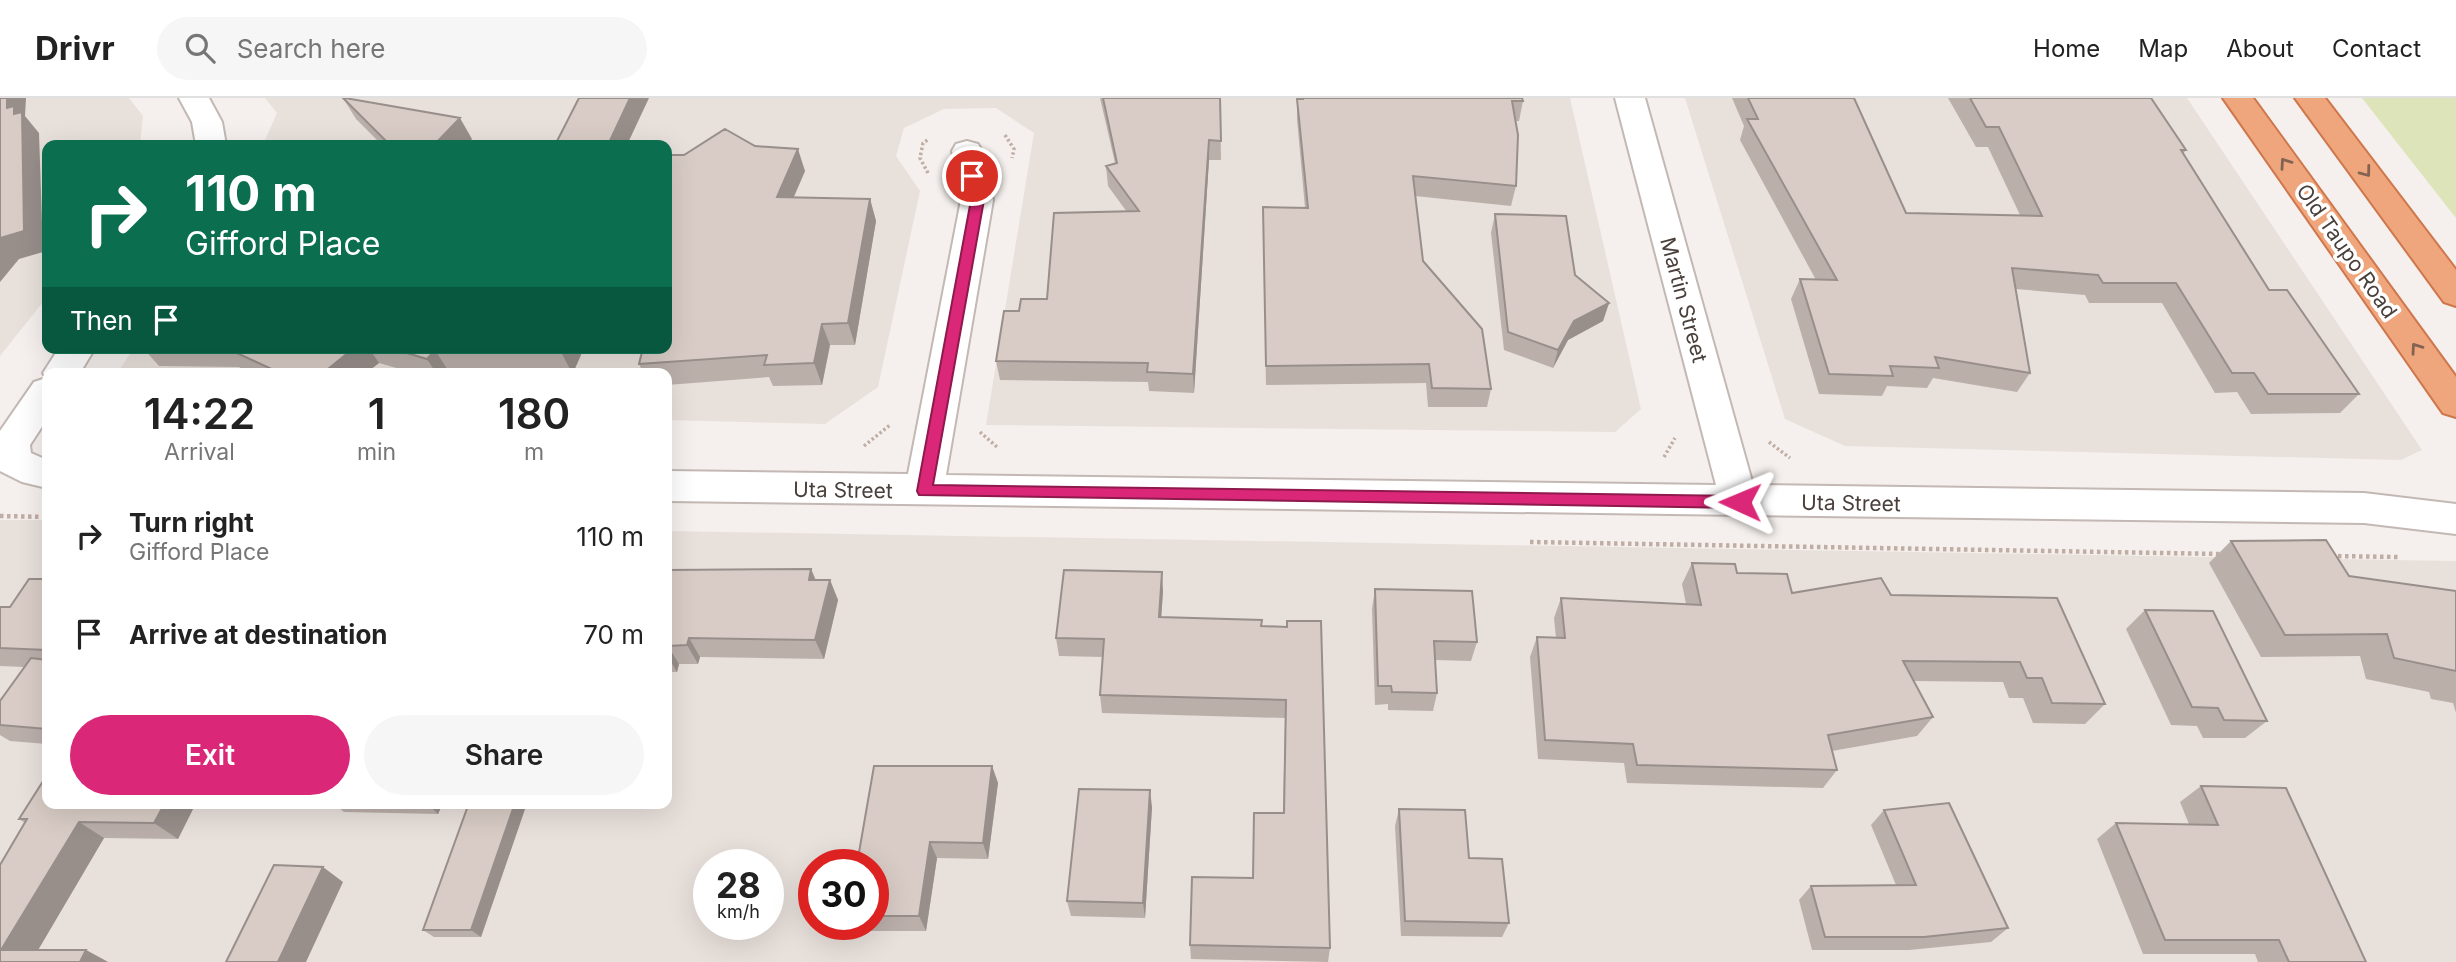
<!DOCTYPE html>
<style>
body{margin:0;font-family:Inter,sans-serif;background:#f6f6f6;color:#222;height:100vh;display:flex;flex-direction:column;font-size:26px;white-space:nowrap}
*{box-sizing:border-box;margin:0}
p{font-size:23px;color:#767676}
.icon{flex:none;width:38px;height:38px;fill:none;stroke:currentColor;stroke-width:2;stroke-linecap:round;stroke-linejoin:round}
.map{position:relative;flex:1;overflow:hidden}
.details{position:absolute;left:42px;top:270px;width:630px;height:441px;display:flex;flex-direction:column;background:#fff;border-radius:14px;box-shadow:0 7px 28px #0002}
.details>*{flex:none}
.guide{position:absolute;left:42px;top:42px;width:630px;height:214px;border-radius:14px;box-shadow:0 7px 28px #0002;background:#0b6e4f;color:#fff;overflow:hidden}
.speed{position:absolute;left:693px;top:751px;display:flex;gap:14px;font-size:35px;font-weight:700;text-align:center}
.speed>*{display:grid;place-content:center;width:91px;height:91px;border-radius:50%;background:#fff;box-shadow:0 7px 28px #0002;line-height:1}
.speed small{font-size:18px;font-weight:400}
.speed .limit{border:10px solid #d22;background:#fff;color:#111}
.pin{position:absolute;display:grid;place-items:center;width:60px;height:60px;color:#fff;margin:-30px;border:4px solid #fff;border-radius:50%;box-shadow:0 2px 7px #0007}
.me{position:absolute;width:77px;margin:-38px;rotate:271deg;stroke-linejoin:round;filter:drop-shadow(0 0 5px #0008)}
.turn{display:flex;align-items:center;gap:24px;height:147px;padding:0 28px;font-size:32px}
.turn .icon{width:91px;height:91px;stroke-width:2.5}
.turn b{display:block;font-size:49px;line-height:60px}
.then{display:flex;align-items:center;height:66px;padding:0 28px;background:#0003;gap:14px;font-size:26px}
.eta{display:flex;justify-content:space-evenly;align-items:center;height:119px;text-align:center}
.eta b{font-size:42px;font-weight:600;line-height:49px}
.cta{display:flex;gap:14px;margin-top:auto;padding:14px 28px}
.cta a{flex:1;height:80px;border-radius:42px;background:#db2777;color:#fff;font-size:28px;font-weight:600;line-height:80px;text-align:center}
.cta a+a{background:#f6f6f6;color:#222}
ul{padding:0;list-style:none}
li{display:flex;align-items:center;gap:21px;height:98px;padding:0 28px}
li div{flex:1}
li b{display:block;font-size:26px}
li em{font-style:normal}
header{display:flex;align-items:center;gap:42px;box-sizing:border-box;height:98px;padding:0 35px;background:#fff;border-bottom:2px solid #e0e0e0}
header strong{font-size:33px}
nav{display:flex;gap:38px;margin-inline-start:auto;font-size:24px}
.search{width:490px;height:63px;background:#f6f6f6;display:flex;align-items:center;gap:18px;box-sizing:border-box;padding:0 24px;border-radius:38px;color:#767676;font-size:26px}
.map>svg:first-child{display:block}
.residential{fill:#e8e0db;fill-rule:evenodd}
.green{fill:#dee4ba}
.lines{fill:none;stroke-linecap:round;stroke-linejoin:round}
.minor-casing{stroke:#c3b8b3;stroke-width:4}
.highway-casing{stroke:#cf774c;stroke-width:4}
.path-far1{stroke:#c0ada3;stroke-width:3.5;stroke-dasharray:2.5 2.5;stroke-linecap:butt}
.path{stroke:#c0ada3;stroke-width:4.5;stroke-dasharray:3.5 3.5;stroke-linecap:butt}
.minor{fill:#fff;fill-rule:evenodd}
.highway{fill:#f0a67d;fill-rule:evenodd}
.wall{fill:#bbafaa}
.shaded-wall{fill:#988f8b}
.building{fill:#d9ccc6;stroke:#988f8b;stroke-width:2}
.oneway{stroke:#836352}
.route{fill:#db2777;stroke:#8e194d;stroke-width:2}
.labels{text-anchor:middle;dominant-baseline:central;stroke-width:7;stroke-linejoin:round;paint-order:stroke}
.street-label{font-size:21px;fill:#493f3b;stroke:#fff}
</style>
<header>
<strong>Drivr</strong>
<div class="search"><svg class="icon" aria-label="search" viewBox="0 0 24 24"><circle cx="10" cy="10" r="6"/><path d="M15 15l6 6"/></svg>Search here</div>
<nav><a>Home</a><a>Map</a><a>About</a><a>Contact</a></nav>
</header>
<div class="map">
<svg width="2456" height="864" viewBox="0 0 2456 864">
<rect width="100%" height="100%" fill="#f5f0ed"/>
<path class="residential" d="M0,0H129L143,18L140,47H47V199L0,258Z
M265,0H1570L1641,311L1615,334L986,327L1034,35L996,10L944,11L904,30L896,58L920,93L878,289L825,326L667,322V275H117L134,250H667V47H263L277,15Z
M1685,0H2187L2422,352L2401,362L1845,348L1785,321Z
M0,422H47V705H667V433L2456,463V864H0ZM709,766H768V826H709ZM814,766H873V826H814Z"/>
<path class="green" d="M2362,0H2456V120Z"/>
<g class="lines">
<defs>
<path id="minor" d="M179,0H209L222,24L226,47H196L192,24Z
M1615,0H1645L1753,387L2364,395L2456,406V436L2364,425L667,403V373L908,376L961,102L952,53L956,46L967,43L978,46L982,53L993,102L946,377L1716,387Z
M59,250H95L80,275H47V321L30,347L31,355L47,362V390L22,384L0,373V333L34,284L46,280L43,275Z"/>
<path id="highway" d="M2223,0H2253L2456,279V319L2443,315Z
M2295,0H2325L2456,172V208L2444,204Z"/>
</defs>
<use href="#minor" class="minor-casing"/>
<use href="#highway" class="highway-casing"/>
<path class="path-far1" d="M1005,37L1014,51L1012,60
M928,75L920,60L923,45L929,41
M980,334L997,349
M1769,344L1790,360
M864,348L890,327
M1664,359L1675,340"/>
<path class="path" d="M0,418L47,419
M1530,444L2221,456
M2331,458L2399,459"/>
<use href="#minor" class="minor"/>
<use href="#highway" class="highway"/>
</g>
<path class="wall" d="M343,0L472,41L466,47H382L356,21Z
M1100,0H1220L1221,62H1209L1194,295L1149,293L1148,284L1000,282L996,263L1019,213L1047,201L1127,114L1108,88L1106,68L1115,65Z
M1301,0H1522L1523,3L1519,23H1515L1516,88L1511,108L1415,98L1423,163L1491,291L1487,309H1428L1426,285L1266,287L1263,109L1305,110L1297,21V1H1301Z
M1732,0H1854L1906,115L2020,117L1988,49H1976L1948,0H2151L2186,52L2183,56L2269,192L2359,296L2340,315L2251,316L2237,294L2215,295L2162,205H2089L2085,197L2016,191L2030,275L2017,294L1933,280L1927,290L1887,288L1882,298L1819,296L1791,201L1800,181L1816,182L1740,42L1744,28Z
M755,48L805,73L794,99L870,101L876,123L855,247H830L822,287L773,288L769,279L667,287V275H643L639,266L684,57Z
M1495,116L1575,177L1609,205L1603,223L1568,242L1553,270L1504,252L1491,135Z
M143,250H584L573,275H414L379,265L366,275H250L239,269L159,268Z
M2231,443L2349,478L2456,493V615L2453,605L2431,601L2429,594L2366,581L2360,558L2261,559L2209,465Z
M1692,465L1737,475L1792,495L1891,497L2105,606L2085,626L2033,625L2023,600H2009L2003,584L1914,583L1933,619L1917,638L1832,653L1837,672L1823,690L1627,685L1624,665L1538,661L1530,559L1537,539L1556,540L1554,520L1561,500L1686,506L1682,486Z
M811,471L816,482H830L838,502L824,561L700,559L698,566H679L677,574H667V472Z
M47,481V646L10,643L0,637V603L25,569L0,568V509H10Z
M1375,491L1477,544L1471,563L1435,562L1437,595L1433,613L1388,612V606L1375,607L1372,511Z
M1163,493L1161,519L1262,528L1287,529L1330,850L1328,864L1191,861L1190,847L1253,780L1283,715L1285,620L1102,615L1100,597L1103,559L1059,558L1056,540Z
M2145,512L2267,623L2245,640H2203L2197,628L2171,627L2126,531Z
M992,668L998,685L988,761L937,760L926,833H856L852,826H873V766Z
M2201,688L2366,864H2258L2255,856H2143L2097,741L2116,725L2189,726L2180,704Z
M47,705H196L178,741L104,740L38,852H86L108,864H0L25,725L19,721Z
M333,705H443L438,716L344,714Z
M526,708L481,839H434L423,832Z
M1152,709L1145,820L1071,818L1067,803Z
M1399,711L1469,760L1509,825L1502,839L1401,838L1395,728Z
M1884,712L2008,830L1991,844L1909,852H1812L1799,802L1811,788L1896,787L1871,727Z"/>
<path class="shaded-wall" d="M7,0H26L25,18L39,35L43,154L19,161L0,184V140Z
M630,0H649L627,47H608Z
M460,20L472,41L466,47H434Z
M1209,42V62L1194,295L1193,276Z
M798,51L805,73L784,121L777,99Z
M870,101L876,123L855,247L848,225Z
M1609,205L1603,223L1568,242L1553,270L1558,252L1574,223Z
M822,226L830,247L822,287L814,265Z
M354,250H369L379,265L366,275H323Z
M562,250H584L573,275H572L561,254Z
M435,252L449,274V275H436L427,261Z
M811,471L819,491L809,482Z
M1162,474L1163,493L1160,538L1159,519Z
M830,482L838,502L824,561L815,542Z
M689,540L700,559L698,566L687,547Z
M668,548L679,566L677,574L667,557Z
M992,668L998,685L988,761L983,745Z
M1150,692L1152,709L1145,820L1143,805Z
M165,705H196L178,741L154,725Z
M427,705H443L438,716Z
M515,705H523L526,708L481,839L471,832Z
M79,724L104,740L31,864L1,852Z
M930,744L937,760L926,833L919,818Z
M323,769L343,784L306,864H278Z
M86,852L108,864H80Z"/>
<path class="building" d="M0,0H7V10L14,8V16L22,14L24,133L0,140Z
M343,0H345L460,20L434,47H390Z
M579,0H630L608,47H555Z
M1103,0H1220L1221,43L1209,42L1193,276L1147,274L1148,265L996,263L1004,213H1019L1021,201H1047L1054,115L1139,113L1106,68L1117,65Z
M1303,0H1522L1523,3H1512L1518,37L1516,88L1413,78L1423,163L1482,231L1491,291L1432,290L1429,266L1266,268L1263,109L1308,110L1297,1H1303Z
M1748,0H1854L1906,115L2042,118L1999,29H1986L1970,0H2151L2186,52H2181L2269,192H2287L2359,296H2268L2254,275H2232L2176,185H2103L2098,177L2012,170L2030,275L1935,259L1939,270L1890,268L1893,278L1829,276L1800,181L1837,182L1747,21H1758Z
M725,31L755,48L798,51L777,99L870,101L848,225L822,226L814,265L764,267L767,257L639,266L643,250H667V57H684Z
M1495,116L1566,118L1575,177L1609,205L1574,223L1558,252L1508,234Z
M226,250H354L323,275H280Z
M390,250H562L561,254L435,252L427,261Z
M2326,442L2349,478L2456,493V573L2394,560L2387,536L2285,537L2231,443Z
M1692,465L1735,466L1737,475L1787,476L1792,495L1881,480L1891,497L2057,500L2105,606L2052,605L2042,580H2027L2020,564L1903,563L1933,619L1828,637L1837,672L1637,667L1633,646L1545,642L1537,539L1565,540L1561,500L1701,507Z
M811,471L809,482H830L815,542L689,540L687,547L668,548L667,551V472Z
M1064,472L1162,474L1159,519L1262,522L1261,528L1287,529V523H1321L1330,850L1190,847L1192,779L1253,780L1254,715H1284L1286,602L1100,597L1104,541L1056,540Z
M29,481H47V552L0,550V509H10Z
M1375,491L1472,493L1477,544L1434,543L1437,595L1392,594L1391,588H1378Z
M2145,512L2213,513L2267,623L2224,622L2218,610L2192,609Z
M31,560L47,562V631L0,627V603Z
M874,668H992L983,745L930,744L919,818H873V766H857Z
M47,677V705H165L154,725L79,724L1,852H86L80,864H0V767L27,721H19Z
M2201,688L2286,690L2366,864H2289L2279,842H2165L2116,725L2218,727Z
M1079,691L1150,692L1143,805L1067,803Z
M469,705H515L471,832H423Z
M1949,705L2008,830L1924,839H1825L1811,788L1916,787L1884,712Z
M1399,711L1465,712L1469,760L1502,761L1509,825L1405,823Z
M274,767L323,769L278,864H226Z"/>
<defs><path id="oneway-chevron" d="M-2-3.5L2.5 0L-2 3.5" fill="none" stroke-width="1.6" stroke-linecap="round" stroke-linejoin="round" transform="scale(1.75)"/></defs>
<g class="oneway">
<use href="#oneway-chevron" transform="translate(2285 65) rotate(-125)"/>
<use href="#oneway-chevron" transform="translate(2366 74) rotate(53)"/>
<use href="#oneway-chevron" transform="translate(2416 250) rotate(-125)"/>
</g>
<path class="route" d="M972,74L979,78L984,102L933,387L1740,398L1747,404L1740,410L919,397L917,393L971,102L966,78Z"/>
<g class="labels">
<g class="street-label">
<text transform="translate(2347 153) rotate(55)">Old Taupo Road</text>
<text transform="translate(1684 202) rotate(75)">Martin Street</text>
<text transform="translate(843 392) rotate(1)">Uta Street</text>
<text transform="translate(1851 405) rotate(1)">Uta Street</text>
</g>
</g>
</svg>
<div class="speed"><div>28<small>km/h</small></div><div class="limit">30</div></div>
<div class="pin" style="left:972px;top:78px;background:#d93025"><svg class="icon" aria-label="arrive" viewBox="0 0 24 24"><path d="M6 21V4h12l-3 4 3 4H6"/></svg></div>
<svg class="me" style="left:1740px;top:404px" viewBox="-20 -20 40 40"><path d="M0-17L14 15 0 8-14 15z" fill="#db2777" stroke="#fff" stroke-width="4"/></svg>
<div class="guide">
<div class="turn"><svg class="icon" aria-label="right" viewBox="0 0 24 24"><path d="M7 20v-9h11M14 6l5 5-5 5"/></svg><div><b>110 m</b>Gifford Place</div></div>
<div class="then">Then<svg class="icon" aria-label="arrive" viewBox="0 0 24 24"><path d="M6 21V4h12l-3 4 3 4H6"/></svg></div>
</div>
<section class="details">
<div class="eta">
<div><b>14:22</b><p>Arrival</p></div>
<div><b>1</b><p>min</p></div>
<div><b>180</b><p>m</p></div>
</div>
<ul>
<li><svg class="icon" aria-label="right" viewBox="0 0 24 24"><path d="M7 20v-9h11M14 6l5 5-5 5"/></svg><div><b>Turn right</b><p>Gifford Place</p></div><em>110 m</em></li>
<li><svg class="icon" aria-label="arrive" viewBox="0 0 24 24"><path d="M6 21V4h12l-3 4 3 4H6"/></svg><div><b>Arrive at destination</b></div><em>70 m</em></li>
</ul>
<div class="cta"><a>Exit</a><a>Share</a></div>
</section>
</div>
